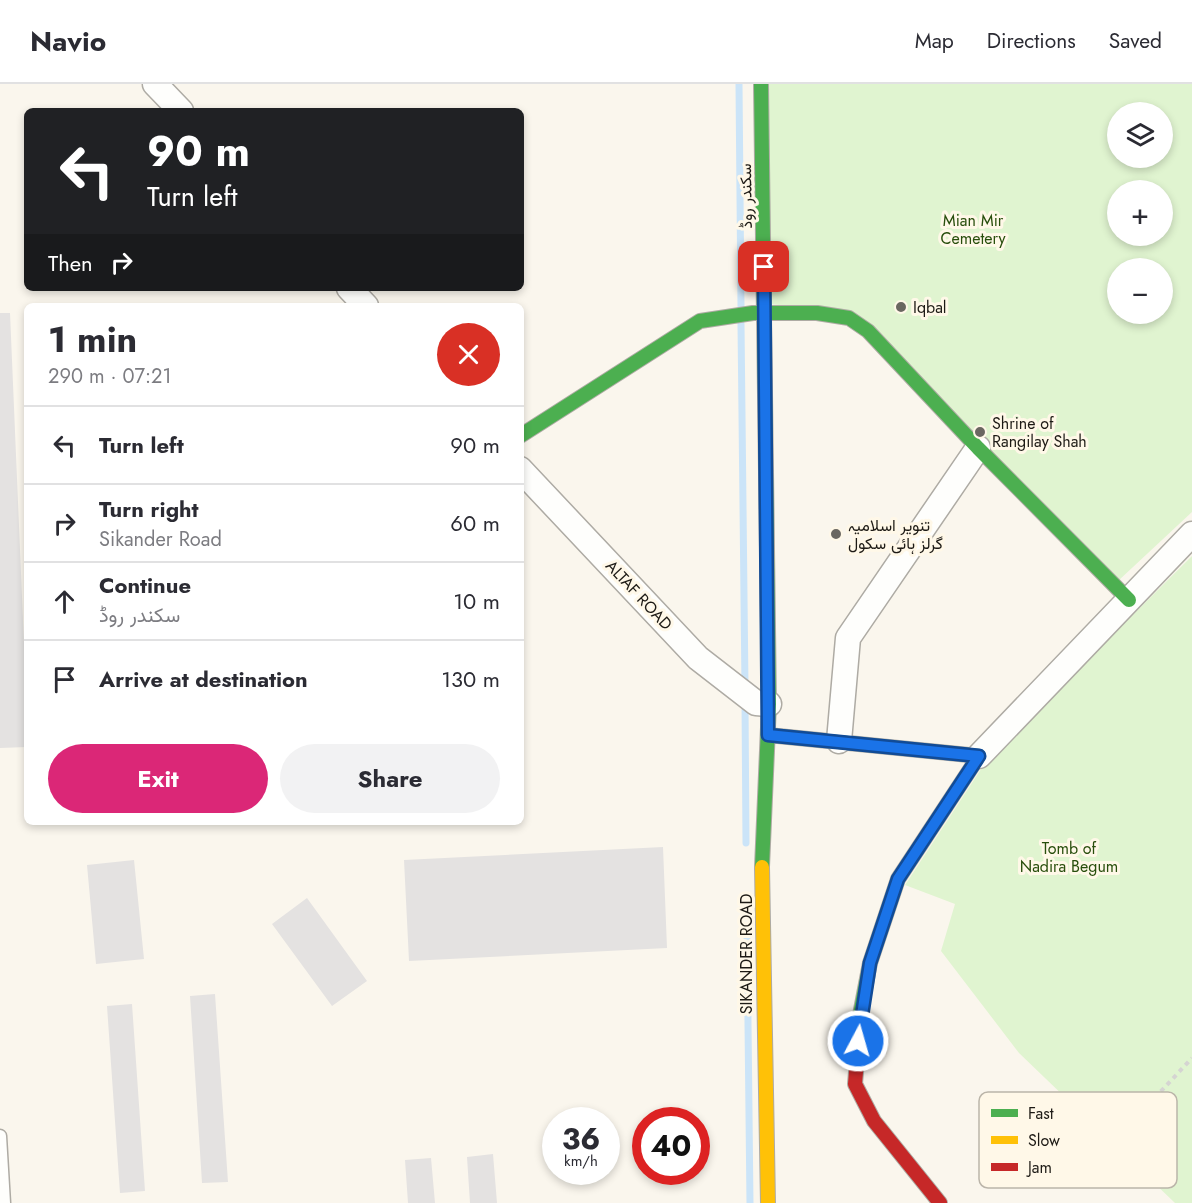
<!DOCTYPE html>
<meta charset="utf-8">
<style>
body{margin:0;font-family:Jost,Vazirmatn,sans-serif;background:#f2f2f3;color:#2b2b33;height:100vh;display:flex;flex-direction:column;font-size:22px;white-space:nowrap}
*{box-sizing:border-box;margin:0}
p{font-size:20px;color:#7c7c81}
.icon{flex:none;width:33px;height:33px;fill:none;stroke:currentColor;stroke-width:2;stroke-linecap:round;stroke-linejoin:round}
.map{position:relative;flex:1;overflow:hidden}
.sheet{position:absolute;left:24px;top:219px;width:500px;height:522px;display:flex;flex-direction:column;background:#fff;border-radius:9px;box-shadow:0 3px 9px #0003}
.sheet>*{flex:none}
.banner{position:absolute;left:24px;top:24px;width:500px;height:183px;border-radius:9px;box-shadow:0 3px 9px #0003;background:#202124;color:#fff;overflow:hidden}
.fabs{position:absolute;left:1107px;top:18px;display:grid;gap:12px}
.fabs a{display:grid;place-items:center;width:66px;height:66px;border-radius:50%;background:#fff;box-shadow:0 3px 9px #0003;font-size:30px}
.speed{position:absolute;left:542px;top:1023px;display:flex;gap:12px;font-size:30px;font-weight:700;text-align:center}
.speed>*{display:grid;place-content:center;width:78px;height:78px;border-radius:50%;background:#fff;box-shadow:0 3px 9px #0003;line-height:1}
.speed small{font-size:15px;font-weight:400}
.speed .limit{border:9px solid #d22;background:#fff;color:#111}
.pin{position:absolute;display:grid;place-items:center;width:51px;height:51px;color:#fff;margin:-26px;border-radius:12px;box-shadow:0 3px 9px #0006}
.me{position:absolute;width:66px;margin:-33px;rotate:6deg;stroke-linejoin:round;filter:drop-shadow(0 0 4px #0008)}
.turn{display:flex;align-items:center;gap:21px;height:126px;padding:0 24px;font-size:27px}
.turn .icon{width:78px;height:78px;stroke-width:2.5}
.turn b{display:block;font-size:42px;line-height:51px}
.then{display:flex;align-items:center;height:57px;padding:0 24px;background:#0003;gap:12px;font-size:22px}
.round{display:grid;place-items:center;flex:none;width:63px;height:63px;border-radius:32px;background:#f2f2f3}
.head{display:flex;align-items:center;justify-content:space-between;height:102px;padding:0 24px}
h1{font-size:36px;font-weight:700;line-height:45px}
.cta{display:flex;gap:12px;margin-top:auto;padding:12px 24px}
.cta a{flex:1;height:69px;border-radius:36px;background:#db2777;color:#fff;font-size:24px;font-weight:700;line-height:69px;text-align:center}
.cta a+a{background:#f2f2f3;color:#2b2b33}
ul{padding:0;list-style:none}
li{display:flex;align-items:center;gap:18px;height:78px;padding:0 24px;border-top:2px solid #e1e1e2}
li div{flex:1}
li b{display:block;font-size:22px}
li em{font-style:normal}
header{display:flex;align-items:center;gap:36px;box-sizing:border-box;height:84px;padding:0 30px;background:#fff;border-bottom:2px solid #e1e1e2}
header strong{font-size:28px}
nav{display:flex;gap:33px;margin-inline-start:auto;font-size:21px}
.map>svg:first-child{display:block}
.green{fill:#e0f4d0;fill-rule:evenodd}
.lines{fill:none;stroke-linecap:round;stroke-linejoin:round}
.stream{stroke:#cbe4f8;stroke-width:7}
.building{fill:#e4e2e1}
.lane-casing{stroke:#aeaba4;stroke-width:15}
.street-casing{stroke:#aeaba4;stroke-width:27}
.fast-casing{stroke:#aeaba4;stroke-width:16}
.slow-casing{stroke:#aeaba4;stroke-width:16}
.jam-casing{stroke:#aeaba4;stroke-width:16}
.path{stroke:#d5d4d2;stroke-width:4;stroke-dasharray:4.5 4.5;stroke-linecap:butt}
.lane{stroke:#fefefc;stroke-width:12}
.street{stroke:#fefefc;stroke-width:24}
.fast{stroke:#4caf50;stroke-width:14}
.slow{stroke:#ffc107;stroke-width:14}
.jam{stroke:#c62828;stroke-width:14}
.route-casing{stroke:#114b97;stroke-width:15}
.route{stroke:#1a73e8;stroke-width:10}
.poi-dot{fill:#6a6761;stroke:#fff8e8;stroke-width:2}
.labels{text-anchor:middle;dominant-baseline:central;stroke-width:6;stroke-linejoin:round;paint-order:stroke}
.street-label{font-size:16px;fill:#1d1a15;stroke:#fff8e8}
.park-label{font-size:16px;fill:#284e0c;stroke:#fff8e8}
.poi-label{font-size:16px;fill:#1d1a15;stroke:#fff8e8;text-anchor:start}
.key{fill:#fff8e8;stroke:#bbb5a9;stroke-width:1.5}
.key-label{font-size:16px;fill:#1d1a15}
</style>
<header>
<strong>Navio</strong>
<nav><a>Map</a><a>Directions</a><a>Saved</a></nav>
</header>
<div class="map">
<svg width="1192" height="1119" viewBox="0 0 1192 1119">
<rect width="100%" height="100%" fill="#faf6ed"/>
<path class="green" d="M759,0H1192V428L1118,497L854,229L760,219ZM1118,28H1162V74H1118ZM1118,106H1162V152H1118ZM1118,184H1162V230H1118Z
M1192,472V1119H1175L1019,969L941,867L955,820L905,801L987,676Z"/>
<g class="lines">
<path class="stream" d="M739,0L741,222
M741,240L745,603
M745,618L746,759
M747,849L750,1119"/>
</g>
<path class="building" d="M0,229H10L27,631V663L0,664Z
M663,763L667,864L409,877L404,776Z
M134,776L144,875L96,880L87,781Z
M307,814L367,897L332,922L272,840Z
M215,910L228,1098L202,1099L190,912Z
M132,920L145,1107L120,1109L107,922Z
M493,1070L497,1119H470L467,1073Z
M431,1074L435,1119H408L405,1076Z"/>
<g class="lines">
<defs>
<path id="lane" d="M0,1052L4,1119"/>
<path id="street" d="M155,0L181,27
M349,204L366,222
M520,385L698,574L756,619L769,620
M839,657L848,554L978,364
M979,672L1192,450"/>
<path id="fast" d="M761,0L769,620L762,783
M520,352L700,237L753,229H817L849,234L868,247L978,364L1129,516
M768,651L979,672L898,795L870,879L859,936L857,976"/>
<path id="slow" d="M762,783L768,1119"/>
<path id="jam" d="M857,976L855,1000L874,1037L940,1119"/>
</defs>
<use href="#lane" class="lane-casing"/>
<use href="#street" class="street-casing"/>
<use href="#fast" class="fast-casing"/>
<use href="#slow" class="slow-casing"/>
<use href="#jam" class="jam-casing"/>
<path class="path" d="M1124,1047L1192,974"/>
<use href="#lane" class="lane"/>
<use href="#street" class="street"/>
<use href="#fast" class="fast"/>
<use href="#slow" class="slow"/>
<use href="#jam" class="jam"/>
</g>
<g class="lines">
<defs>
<path id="route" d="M764,183L768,651L979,672L898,795L870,879L858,957"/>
</defs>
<use href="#route" class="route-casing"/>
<use href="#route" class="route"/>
</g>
<g class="poi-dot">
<circle cx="901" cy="223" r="6"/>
<circle cx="980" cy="348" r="6"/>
<circle cx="836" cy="450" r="6"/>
</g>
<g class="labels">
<g class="street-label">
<text transform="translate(746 112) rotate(-91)">سکندر روڈ</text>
<text transform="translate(639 511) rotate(47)">ALTAF ROAD</text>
<text transform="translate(746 870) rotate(-90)">SIKANDER ROAD</text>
</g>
<g class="park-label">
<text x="973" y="136">Mian Mir<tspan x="973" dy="18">Cemetery</tspan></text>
<text x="1069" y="764">Tomb of<tspan x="1069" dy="18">Nadira Begum</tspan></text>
</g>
<g class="poi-label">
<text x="913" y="223">Iqbal</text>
<text x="992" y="339">Shrine of<tspan x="992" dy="18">Rangilay Shah</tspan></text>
<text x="848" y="441">تنویر اسلامیہ<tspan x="848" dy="18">گرلز ہائی سکول</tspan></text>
</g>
</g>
<rect x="979" y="1008" width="198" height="96" rx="9" class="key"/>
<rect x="991" y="1025" width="27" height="8" fill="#4caf50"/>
<rect x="991" y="1052" width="27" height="8" fill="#ffc107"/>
<rect x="991" y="1079" width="27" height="8" fill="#c62828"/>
<g class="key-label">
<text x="1028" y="1035">Fast</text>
<text x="1028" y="1062">Slow</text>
<text x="1028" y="1089">Jam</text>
</g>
</svg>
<div class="fabs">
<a><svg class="icon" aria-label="layers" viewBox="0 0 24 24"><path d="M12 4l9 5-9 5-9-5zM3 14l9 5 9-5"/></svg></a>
<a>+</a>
<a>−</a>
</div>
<div class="speed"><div>36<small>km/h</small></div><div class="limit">40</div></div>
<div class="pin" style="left:764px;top:183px;background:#d93025"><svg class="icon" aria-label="arrive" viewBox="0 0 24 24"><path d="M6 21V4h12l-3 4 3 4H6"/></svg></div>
<svg class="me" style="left:858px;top:957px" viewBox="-20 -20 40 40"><circle r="17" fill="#1a73e8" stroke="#fff" stroke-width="3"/><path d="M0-11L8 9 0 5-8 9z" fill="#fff"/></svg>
<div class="banner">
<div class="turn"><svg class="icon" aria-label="left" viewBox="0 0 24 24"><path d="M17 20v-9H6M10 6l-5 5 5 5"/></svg><div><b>90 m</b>Turn left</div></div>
<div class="then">Then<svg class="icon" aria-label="right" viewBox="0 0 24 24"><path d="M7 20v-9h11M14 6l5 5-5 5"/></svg></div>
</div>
<section class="sheet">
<div class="head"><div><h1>1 min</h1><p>290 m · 07:21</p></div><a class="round" style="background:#d93025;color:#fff"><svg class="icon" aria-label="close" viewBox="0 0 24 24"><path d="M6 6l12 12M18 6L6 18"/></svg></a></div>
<ul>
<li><svg class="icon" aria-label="left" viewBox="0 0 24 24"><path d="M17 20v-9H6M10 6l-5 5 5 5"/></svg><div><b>Turn left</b></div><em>90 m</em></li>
<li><svg class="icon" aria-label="right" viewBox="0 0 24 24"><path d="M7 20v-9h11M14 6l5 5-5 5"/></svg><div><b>Turn right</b><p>Sikander Road</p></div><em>60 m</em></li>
<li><svg class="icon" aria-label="ahead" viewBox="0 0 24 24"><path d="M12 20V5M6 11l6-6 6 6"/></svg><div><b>Continue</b><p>سکندر روڈ</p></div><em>10 m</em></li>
<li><svg class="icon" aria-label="arrive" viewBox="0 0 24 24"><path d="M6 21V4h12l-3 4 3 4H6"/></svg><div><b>Arrive at destination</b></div><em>130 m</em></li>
</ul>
<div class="cta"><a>Exit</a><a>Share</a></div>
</section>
</div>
